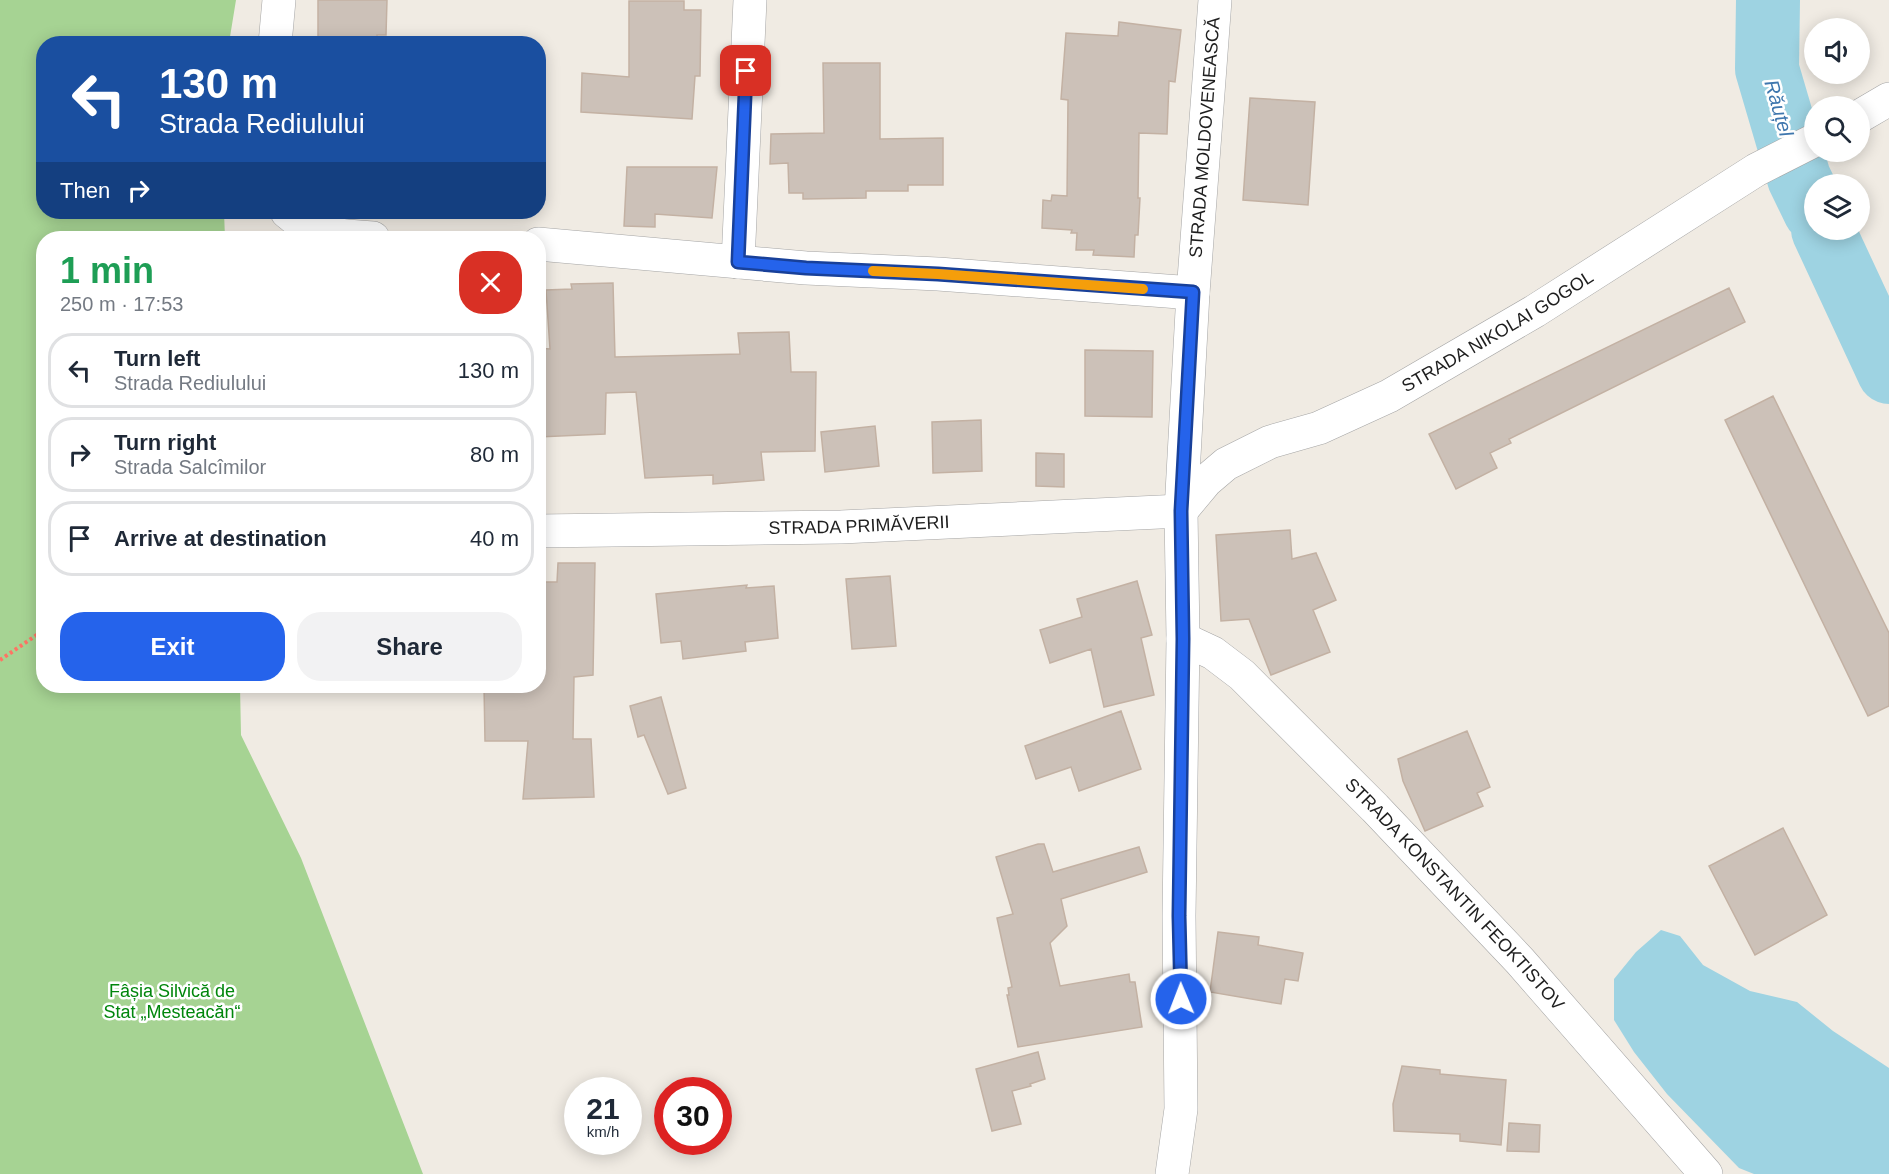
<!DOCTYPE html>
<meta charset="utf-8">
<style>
body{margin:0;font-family:Helvetica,sans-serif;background:#f2f2f3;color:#1f2937;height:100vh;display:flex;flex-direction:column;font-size:22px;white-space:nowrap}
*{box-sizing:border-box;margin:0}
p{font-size:20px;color:#747a83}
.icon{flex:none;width:33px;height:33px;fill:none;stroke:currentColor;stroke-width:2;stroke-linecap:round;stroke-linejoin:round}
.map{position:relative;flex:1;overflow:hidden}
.panel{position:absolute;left:36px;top:231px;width:510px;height:462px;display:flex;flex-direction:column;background:#fff;border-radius:24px;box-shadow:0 3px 15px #0003}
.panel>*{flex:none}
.top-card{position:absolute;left:36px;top:36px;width:510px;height:183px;border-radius:24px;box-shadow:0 3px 15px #0003;background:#1a4fa0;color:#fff;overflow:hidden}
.buttons{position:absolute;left:1804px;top:18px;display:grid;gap:12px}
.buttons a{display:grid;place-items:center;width:66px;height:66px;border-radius:50%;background:#fff;box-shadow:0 3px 15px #0003;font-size:30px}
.speed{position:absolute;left:564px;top:1077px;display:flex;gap:12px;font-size:30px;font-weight:700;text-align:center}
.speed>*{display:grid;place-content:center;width:78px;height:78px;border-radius:50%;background:#fff;box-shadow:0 3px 15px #0003;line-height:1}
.speed small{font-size:15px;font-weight:400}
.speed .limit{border:9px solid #d22;background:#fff;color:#111}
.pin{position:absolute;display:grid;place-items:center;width:51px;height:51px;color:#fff;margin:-26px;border-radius:12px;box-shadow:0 3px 9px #0006}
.me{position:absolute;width:66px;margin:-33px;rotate:359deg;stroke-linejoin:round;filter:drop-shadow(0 0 4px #0008)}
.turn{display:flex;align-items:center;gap:21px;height:126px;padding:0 24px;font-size:27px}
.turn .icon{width:78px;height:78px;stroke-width:2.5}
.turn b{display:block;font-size:42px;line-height:51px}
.then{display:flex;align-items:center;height:57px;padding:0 24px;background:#0003;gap:12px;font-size:22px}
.round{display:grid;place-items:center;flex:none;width:63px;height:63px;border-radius:24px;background:#f2f2f3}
.summary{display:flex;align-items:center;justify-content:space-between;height:102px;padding:0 24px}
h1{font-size:36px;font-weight:800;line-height:45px;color:#1e9e55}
.action{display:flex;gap:12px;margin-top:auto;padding:12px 24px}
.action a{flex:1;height:69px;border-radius:24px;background:#2563eb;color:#fff;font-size:24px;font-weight:800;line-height:69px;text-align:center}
.action a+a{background:#f2f2f3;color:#1f2937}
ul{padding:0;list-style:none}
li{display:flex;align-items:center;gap:18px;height:75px;margin:0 12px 9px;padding:0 12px;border:3px solid #e0e1e3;border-radius:24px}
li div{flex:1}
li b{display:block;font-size:22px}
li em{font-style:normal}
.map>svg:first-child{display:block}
.forest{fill:#a6d393}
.water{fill:#9ed3e2}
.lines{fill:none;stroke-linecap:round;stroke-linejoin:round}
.river{stroke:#9ed3e2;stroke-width:64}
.building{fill:#ccc1b8;stroke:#c3b1a3;stroke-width:1.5}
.minor-casing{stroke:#a5a5a5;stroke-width:34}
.path{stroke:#ff7464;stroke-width:4;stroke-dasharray:3 3;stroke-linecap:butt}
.minor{stroke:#fff;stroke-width:33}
.route-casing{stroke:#184099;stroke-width:15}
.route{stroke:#2563eb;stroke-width:10}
.slow{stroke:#f59e0b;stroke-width:10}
.labels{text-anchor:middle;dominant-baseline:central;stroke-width:5;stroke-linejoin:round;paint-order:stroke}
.street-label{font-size:18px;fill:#1e1e1e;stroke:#fff}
.park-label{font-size:18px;fill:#01860c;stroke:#fff}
.water-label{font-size:20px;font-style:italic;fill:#3f77ae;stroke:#fff}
</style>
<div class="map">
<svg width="1889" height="1174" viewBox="0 0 1889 1174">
<rect width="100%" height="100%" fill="#f0ebe3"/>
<path class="forest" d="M0,0H236L229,43L44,44V212H224L225,238H44V686H240L241,735L301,858L423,1174H0Z"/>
<path class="water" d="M1661,930L1680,936L1703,965L1750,991L1797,1002L1833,1031L1889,1068V1174H1754L1739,1168L1667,1094L1634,1052L1614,1020V979L1636,952Z"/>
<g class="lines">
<path class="river" d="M1768,0L1767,69L1799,178L1815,211
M1823,230L1889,372"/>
</g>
<path class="building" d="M318,0H387L386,35H377V44H318Z
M629,1H684V10H701L700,76H695L692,119L581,112L582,73L629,77Z
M1119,22L1181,30L1175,82L1169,81L1167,134L1139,133L1138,198H1140L1138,235H1135L1134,257L1093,255L1094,250H1076L1077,233H1071L1072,230L1042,228L1043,200L1051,201L1052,195L1067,196L1068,100L1061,99L1066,33L1118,36Z
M823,63H880V139L943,138V185H908V191H866V198L803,199V193H789L788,163L770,164L771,134L824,133Z
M1250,98L1315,102L1308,205L1243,200Z
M627,167H717L712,218L655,214V227L624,226Z
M613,283L615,357L740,354L738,333L789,332L791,372H816L815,451L761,452L764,480L713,484V475L645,478L636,392L606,393L605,434L538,437V348L550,349L546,290L572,289L571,284Z
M1729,288L1745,322L1509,439L1511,443L1490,453L1497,468L1456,489L1429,434Z
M1085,350L1153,351L1152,417L1085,416Z
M1773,396L1889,633V706L1868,716L1725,420Z
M981,420L982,471L933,473L932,422Z
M875,426L879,466L825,472L821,432Z
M1036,453L1064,454V487L1036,486Z
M1290,530L1292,559L1316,553L1336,600L1313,610L1330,652L1271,675L1249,619L1221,621L1216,535Z
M558,563H595L593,675L574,677L573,739H591L594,797L523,799L528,741H485L484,686H538V582H557Z
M890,576L896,646L852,649L846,579Z
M1137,581L1152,635L1141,638L1154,695L1104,707L1091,649L1050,663L1040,630L1082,617L1077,599Z
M747,585L746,588L774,586L778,638L745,642L746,651L683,659L681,641L661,643L656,594Z
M661,697L686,788L668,794L644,735L638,737L630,706Z
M1121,711L1141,769L1079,791L1071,767L1036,779L1025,746Z
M1467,731L1490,787L1477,793L1483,806L1425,831L1403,781L1398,759Z
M1783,828L1827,915L1755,955L1709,866Z
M1038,844H1044L1053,872L1139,847L1147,872L1061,899L1067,926L1050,943L1060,986L1129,974L1130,982H1135L1142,1027L1018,1047L1007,995H1009L1008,988L1012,987L997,918L1013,914L996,857Z
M1218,932L1259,937L1258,945L1303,953L1298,981L1285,979L1281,1004L1210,992Z
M1038,1052L1045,1079L1030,1084L1031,1086L1012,1091L1021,1124L992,1131L976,1069Z
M1402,1066L1440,1070V1074L1506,1080L1501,1145L1460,1141V1134L1394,1131L1393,1104Z
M1509,1123L1540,1125L1539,1152L1507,1151Z"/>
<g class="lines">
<defs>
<g id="minor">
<path d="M275,44L279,0"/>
<path d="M1860,116L1889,99"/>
<path d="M287,212C312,235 341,236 373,238"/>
<path d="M538,244L806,268L938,274L1193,293"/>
<path d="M738,262L750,0"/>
<path id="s1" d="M538,531L841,527L1181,511L1206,481L1226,464L1270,442L1319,428L1389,396L1535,311L1756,170L1815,140"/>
<path id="s2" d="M1183,639L1213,653L1242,675L1375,808L1520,961L1706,1174"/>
<path id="s3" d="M1172,1174L1181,1109L1179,916L1183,639L1181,511L1193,293L1215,0"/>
</g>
</defs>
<use href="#minor" class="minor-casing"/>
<path class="path" d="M0,660L44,630"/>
<use href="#minor" class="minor"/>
</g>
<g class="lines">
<defs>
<path id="route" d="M746,71L738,262L806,268L938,274L1193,292L1181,511L1183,639L1179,916L1181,999"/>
</defs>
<use href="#route" class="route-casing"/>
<use href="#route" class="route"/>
<path class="slow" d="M873,271L938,274L1143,289"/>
</g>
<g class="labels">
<g class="street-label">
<text stroke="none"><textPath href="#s3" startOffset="1038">STRADA MOLDOVENEASCĂ</textPath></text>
<text stroke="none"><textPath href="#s1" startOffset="1012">STRADA NIKOLAI GOGOL</textPath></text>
<text stroke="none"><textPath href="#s1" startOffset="321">STRADA PRIMĂVERII</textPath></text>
<text stroke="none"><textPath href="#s2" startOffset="375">STRADA KONSTANTIN FEOKTISTOV</textPath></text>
</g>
<g class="park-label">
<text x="172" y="991">Fâșia Silvică de<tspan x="172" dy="21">Stat „Mesteacăn“</tspan></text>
</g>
<g class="water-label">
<text transform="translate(1779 108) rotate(74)">Răuțel</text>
</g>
</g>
</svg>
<div class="buttons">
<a><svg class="icon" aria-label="sound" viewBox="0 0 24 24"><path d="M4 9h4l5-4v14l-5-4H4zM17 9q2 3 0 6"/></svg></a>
<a><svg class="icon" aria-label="search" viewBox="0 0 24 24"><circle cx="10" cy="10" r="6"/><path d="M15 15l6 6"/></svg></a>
<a><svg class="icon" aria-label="layers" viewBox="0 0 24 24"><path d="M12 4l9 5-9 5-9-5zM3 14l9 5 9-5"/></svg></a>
</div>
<div class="speed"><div>21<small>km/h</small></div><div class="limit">30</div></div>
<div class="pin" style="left:746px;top:71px;background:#d93025"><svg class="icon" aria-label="arrive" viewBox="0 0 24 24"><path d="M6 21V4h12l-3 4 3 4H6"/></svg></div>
<svg class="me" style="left:1181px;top:999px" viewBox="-20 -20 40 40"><circle r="17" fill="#2563eb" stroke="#fff" stroke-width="3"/><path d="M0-11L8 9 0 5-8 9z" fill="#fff"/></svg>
<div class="top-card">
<div class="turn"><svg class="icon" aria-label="left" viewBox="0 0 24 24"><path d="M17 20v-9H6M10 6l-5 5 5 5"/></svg><div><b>130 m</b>Strada Rediulului</div></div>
<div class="then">Then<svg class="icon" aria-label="right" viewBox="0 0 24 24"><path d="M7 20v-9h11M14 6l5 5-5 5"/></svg></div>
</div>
<section class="panel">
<div class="summary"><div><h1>1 min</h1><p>250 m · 17:53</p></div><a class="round" style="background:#d93025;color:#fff"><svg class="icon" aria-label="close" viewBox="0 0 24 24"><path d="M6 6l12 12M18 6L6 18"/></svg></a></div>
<ul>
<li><svg class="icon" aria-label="left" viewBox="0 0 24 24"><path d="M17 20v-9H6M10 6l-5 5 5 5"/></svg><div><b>Turn left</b><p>Strada Rediulului</p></div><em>130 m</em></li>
<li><svg class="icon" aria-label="right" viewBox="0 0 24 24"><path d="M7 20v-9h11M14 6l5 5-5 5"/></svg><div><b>Turn right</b><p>Strada Salcîmilor</p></div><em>80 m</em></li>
<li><svg class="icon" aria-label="arrive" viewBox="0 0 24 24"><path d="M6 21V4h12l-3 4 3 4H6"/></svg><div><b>Arrive at destination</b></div><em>40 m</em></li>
</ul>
<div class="action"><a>Exit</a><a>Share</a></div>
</section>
</div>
